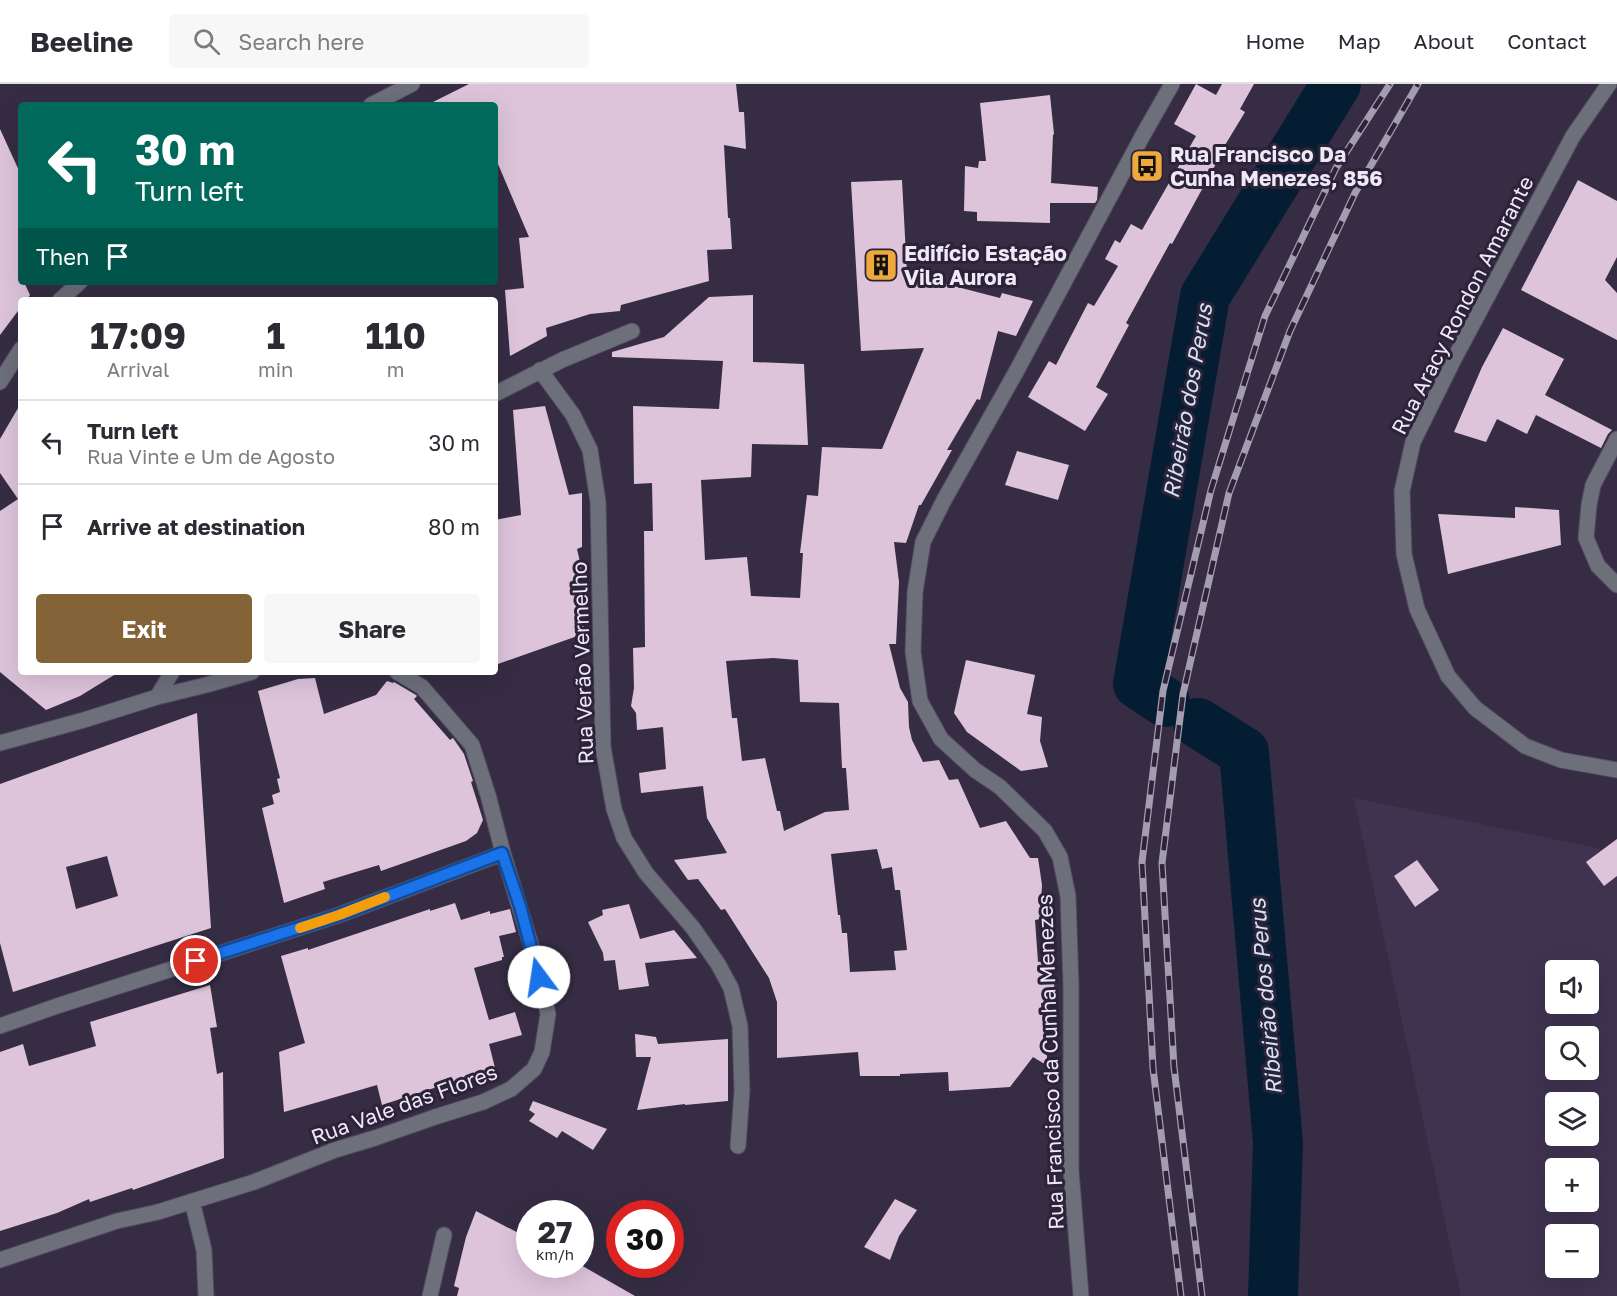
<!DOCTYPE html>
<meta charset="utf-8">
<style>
body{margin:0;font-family:"Golos Text",sans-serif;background:#f7f7f7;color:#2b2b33;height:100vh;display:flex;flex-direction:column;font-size:22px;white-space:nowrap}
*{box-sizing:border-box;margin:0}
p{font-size:20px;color:#7c7c81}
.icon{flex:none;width:33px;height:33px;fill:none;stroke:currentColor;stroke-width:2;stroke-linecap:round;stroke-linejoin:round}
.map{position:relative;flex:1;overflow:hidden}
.drawer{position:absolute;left:18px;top:213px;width:480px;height:378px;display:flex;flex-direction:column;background:#fff;border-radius:6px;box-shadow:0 6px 24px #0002}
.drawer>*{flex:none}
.hud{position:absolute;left:18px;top:18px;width:480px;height:183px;border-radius:6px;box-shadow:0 6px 24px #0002;background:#00695c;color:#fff;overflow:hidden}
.buttons{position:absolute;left:1545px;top:876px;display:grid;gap:12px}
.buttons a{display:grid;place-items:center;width:54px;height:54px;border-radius:6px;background:#fff;box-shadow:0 6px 24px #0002;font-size:30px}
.speed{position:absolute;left:516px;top:1116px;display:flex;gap:12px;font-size:30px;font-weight:700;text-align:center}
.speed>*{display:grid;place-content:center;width:78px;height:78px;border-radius:50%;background:#fff;box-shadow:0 6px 24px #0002;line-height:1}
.speed small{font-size:15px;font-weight:400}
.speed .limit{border:9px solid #d22;background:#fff;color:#111}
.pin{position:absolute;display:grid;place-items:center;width:51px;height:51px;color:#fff;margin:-26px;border:3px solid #fff;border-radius:50%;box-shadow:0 2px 6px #0007}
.me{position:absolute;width:66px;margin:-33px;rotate:346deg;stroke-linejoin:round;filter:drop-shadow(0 0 4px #0008)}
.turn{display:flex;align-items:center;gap:21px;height:126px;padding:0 18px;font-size:27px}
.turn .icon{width:78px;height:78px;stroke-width:2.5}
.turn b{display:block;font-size:42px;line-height:51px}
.then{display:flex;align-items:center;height:57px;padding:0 18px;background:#0003;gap:12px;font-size:22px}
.eta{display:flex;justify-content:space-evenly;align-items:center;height:102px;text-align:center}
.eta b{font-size:36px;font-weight:700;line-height:42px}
.button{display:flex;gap:12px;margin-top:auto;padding:12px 18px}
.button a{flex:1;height:69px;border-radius:6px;background:#836337;color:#fff;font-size:24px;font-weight:700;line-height:69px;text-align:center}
.button a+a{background:#f7f7f7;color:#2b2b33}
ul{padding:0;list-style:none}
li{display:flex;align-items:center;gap:18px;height:84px;padding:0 18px;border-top:2px solid #e1e1e2}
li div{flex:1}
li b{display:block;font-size:22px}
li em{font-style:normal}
header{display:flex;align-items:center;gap:36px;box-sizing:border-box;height:84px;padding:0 30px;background:#fff;border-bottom:2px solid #e1e1e2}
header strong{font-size:28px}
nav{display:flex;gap:33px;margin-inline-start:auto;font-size:21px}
.search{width:420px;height:54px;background:#f7f7f7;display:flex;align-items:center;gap:15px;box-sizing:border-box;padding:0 21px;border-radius:6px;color:#7c7c81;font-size:22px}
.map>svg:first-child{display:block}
.built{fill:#3f3350;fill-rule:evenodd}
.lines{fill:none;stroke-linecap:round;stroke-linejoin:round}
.river{stroke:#051d33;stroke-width:50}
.building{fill:#ddc4db;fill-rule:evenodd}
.minor-casing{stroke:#534b61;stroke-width:17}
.minor{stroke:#6d6f7b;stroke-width:15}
.rail-casing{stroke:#a49daf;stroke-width:7}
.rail{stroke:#2c2339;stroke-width:4.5;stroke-dasharray:14;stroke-linecap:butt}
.route-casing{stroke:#114b97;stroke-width:15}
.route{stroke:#1a73e8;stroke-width:10}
.slow{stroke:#f59e0b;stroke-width:10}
.labels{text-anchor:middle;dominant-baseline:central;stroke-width:6;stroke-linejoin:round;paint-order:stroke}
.poi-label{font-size:21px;font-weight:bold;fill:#eee8f7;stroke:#2c2339;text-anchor:start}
.street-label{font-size:21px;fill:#eee8f7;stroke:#2c2339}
.water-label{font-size:22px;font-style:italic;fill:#d2e4f8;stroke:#2c2339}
</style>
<header>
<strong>Beeline</strong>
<div class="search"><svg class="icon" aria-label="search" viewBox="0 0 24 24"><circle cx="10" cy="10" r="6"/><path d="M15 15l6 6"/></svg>Search here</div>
<nav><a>Home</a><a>Map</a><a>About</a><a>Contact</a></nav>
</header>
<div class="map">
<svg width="1617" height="1212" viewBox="0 0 1617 1212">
<rect width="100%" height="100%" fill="#362d44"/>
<path class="built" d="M1354,714L1617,768V1212H1461ZM1556,886H1588V920H1556ZM1556,952H1588V986H1556ZM1556,1018H1588V1052H1556ZM1556,1084H1588V1118H1556ZM1556,1150H1588V1184H1556Z"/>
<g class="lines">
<path class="river" d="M1165,618L1138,600L1205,212L1336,0
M1198,639L1244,668L1278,1059L1273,1212"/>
</g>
<path class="building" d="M469,0H736L739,28H744L746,65L724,61L728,134H730L732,165L707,166L709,197L621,221L620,227L590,230L546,244L547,252L510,272L505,206L524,204L519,154L529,153L495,73V21H427Z
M1196,0L1216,11L1222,0H1254L1240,25L1245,28L1239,38L1222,66L1223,67L1172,160L1170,159L1126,239L1129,241L1096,303L1108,310L1085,347L1028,313L1049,277L1056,281L1088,219L1094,222L1118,182L1105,175L1115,156L1120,159L1131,140L1142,146L1196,52L1174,40Z
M1050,11L1054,50L1053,51L1051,99L1098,103L1097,116L1095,119H1050V139L977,137V128L964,127L965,82L978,84L979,77H986L980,19Z
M0,45L21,91V198H24L30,211L27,216H21V223L0,251Z
M902,96L907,190L1000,214L1002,209L1033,217L1016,252L998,247L980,316L977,315L947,366H952L921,421H919L906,459L894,458L899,498L896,560H889L900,604L908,618L909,643L912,656L923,678L939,676L949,696L958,695L980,744L1006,737L1030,774H1038L1042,801L1040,835L1035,836L1038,878L1043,877V898H1054L1055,919H1041L1048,982L1033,973L1010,1003L949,1007L948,988L900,990V992H860L858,968L777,974V918L769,894L725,825L721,826L698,795L688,796L674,776L727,769L707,734L703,702L641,709L639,689L666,685L663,643L637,646L636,629L631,622L634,604L633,564L645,563L644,447H653L652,399L634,400L633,322L719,325L723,277L612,273V268L664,253L709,213L753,211V278L804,280L808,361L752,360L751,393L701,396L705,476L747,473L751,512L800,514L803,469H800L807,411L818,412L822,363L882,365L924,264L861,267L851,98ZM773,574L798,576L800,618L839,619L842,684H846L849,726L825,728L784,747L780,727H777L765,674L742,677L737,634H732L726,577ZM877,765L882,785L892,783L895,806H900L907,866L894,867L896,886L850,888L847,849H842L840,831H838L831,770Z
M1578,96L1617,117V173L1605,196L1617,209V256L1521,206Z
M1503,244L1564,275L1545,311L1612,346L1608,350L1601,364L1536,331L1527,350L1497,335L1486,358L1454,348L1482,283Z
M21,319V588H119L80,612L46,626L0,588V427L18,415L0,389V355Z
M545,322L569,411L582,409V463L577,465L583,491L576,493L584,519L577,521L586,549L495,581V436L521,431L513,326Z
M1017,367L1069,381L1058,416L1005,401Z
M1515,423L1559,426L1561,461L1448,490L1438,430L1515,434Z
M966,576L1035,591L1027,630L1042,633L1040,657L1048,683L1021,687L967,648L954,629Z
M315,594L324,630L376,611L387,597L393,599L394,598L416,611L417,612L414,615L450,656L453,654L464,670L473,697L471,698L483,736L477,749L466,757L381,787L379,781L349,790L323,798L325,805L284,819L262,724L274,720L272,711L280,708L277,695L280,694L258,607L298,595Z
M197,629L211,844L13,908L0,859V700ZM107,772L118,812L76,825L66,783Z
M1617,755V792L1604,802L1586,778Z
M1417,776L1439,806L1415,823L1394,792Z
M455,819L461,836L490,827V830L510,825L516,848L499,852L504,873H502V876L474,884L489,936L515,928L522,951L489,960L495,984L382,1021L377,1001L284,1028L279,968L305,959L281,872L308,864V866L430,825V827Z
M629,820L640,855L674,846L697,874L645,879L649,902L619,906L615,876L604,877L603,869L588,838L603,831L602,826Z
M210,901L217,943L210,944L217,990L223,988L224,1074L133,1106L132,1104L90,1118L89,1115L57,1129L0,1147V968L23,960L29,982L96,962L90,938Z
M635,950L656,953L658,960L728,955V1017L685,1021V1020L637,1026L651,973H636Z
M533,1017L544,1021L607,1045L593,1066L562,1047L557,1054L529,1037L535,1030L529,1026Z
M895,1115L917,1126L899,1152L890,1176L864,1163Z
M476,1127L530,1155V1180H579L635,1212H457L459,1204L454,1202L466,1153Z"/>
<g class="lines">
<defs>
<path id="minor" d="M1609,0L1573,52L1453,277L1413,358L1402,407L1404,470L1417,525L1448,592L1475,624L1525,662L1561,676L1617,686
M371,21L412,0
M60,216L80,198
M540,286L573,331L590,366L598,418L603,663L614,725L624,754L646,789L693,844L718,880L731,904L740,942L742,1007L738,1062
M0,298L21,265
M495,310L562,276L632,247
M1617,355L1593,401L1589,421L1586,454L1598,482L1617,501
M157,613L172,588
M0,659L84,636L157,613L206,601L252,588
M0,942L57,922L339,831L503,769
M192,1117L204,1166L206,1212
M0,1176L117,1137L158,1128L254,1098L335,1066L375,1054L435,1033L483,1018L511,1005L534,985L542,968L548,930L535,874L503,769L488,711L472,661L422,603L397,588
M430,1212L444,1151
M1081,1212L1071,1086V902L1068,812L1060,773L1045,747L1000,703L975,686L941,655L920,617L913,568L915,508L923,458L944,416L1016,288L1143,51L1172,0"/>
</defs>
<use href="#minor" class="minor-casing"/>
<use href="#minor" class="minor"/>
<defs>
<path id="rail" d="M1181,1212L1153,984L1142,778L1163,607L1211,406L1265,232L1336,84L1390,0
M1202,1212L1174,983L1162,779L1183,610L1229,409L1290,247L1355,109L1418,0"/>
</defs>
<use href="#rail" class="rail-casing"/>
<use href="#rail" class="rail"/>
</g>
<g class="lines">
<defs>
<path id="route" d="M196,877L339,831L502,769L520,822L539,893"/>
</defs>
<use href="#route" class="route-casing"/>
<use href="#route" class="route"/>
<path class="slow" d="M300,844L339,831L385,813"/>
</g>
<defs>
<symbol id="bus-square" viewBox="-11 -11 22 22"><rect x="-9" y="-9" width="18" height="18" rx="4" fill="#eea83c" stroke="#2c2339"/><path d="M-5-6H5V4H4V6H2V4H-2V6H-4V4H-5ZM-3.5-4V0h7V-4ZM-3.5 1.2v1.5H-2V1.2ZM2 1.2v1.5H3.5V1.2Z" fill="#111"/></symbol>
<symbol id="building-square" viewBox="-11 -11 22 22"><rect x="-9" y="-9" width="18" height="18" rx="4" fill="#eea83c" stroke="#2c2339"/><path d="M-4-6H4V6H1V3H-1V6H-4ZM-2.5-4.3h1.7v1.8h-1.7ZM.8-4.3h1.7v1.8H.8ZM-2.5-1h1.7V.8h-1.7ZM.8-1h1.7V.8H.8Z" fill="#111"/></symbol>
</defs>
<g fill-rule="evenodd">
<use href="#bus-square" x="1128" y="63" width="38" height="38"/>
<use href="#building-square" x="862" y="162" width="38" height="38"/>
</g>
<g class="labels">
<g class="poi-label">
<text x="1170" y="70">Rua Francisco Da<tspan x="1170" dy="24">Cunha Menezes, 856</tspan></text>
<text x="904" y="169">Edifício Estação<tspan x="904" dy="24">Vila Aurora</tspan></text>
</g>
<g class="street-label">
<text transform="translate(1462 221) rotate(-63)">Rua Aracy Rondon Amarante</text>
<text transform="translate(582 579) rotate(-92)">Rua Verão Vermelho</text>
<text transform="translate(1050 978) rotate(-92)">Rua Francisco da Cunha Menezes</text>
<text transform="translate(404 1020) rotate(-20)">Rua Vale das Flores</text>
</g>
<g class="water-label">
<text transform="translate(1187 317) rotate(-80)">Ribeirão dos Perus</text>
<text transform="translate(1265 913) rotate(-95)">Ribeirão dos Perus</text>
</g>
</g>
</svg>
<div class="buttons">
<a><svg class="icon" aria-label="sound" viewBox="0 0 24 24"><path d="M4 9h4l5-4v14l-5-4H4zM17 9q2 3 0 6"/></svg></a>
<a><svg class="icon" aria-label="search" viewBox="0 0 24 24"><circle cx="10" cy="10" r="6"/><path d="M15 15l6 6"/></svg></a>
<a><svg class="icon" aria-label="layers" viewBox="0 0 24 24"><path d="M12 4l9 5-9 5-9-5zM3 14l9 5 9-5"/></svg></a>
<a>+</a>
<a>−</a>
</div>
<div class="speed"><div>27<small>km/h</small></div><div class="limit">30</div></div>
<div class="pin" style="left:196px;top:877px;background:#d93025"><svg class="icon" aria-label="arrive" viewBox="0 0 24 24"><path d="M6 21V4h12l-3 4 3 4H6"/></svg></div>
<svg class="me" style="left:539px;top:893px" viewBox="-20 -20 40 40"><circle r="19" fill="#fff"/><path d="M0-13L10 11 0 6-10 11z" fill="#1a73e8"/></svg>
<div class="hud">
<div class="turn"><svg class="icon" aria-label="left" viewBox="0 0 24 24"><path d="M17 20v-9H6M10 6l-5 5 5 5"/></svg><div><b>30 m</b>Turn left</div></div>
<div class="then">Then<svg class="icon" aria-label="arrive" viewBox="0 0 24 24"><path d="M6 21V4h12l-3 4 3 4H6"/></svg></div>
</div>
<section class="drawer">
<div class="eta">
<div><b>17:09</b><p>Arrival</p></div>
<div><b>1</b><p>min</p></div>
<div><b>110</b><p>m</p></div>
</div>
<ul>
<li><svg class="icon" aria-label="left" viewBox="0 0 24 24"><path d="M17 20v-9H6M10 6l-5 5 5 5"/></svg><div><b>Turn left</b><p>Rua Vinte e Um de Agosto</p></div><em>30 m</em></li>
<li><svg class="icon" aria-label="arrive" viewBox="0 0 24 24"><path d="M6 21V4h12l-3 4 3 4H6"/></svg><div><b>Arrive at destination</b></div><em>80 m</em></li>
</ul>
<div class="button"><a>Exit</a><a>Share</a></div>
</section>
</div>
